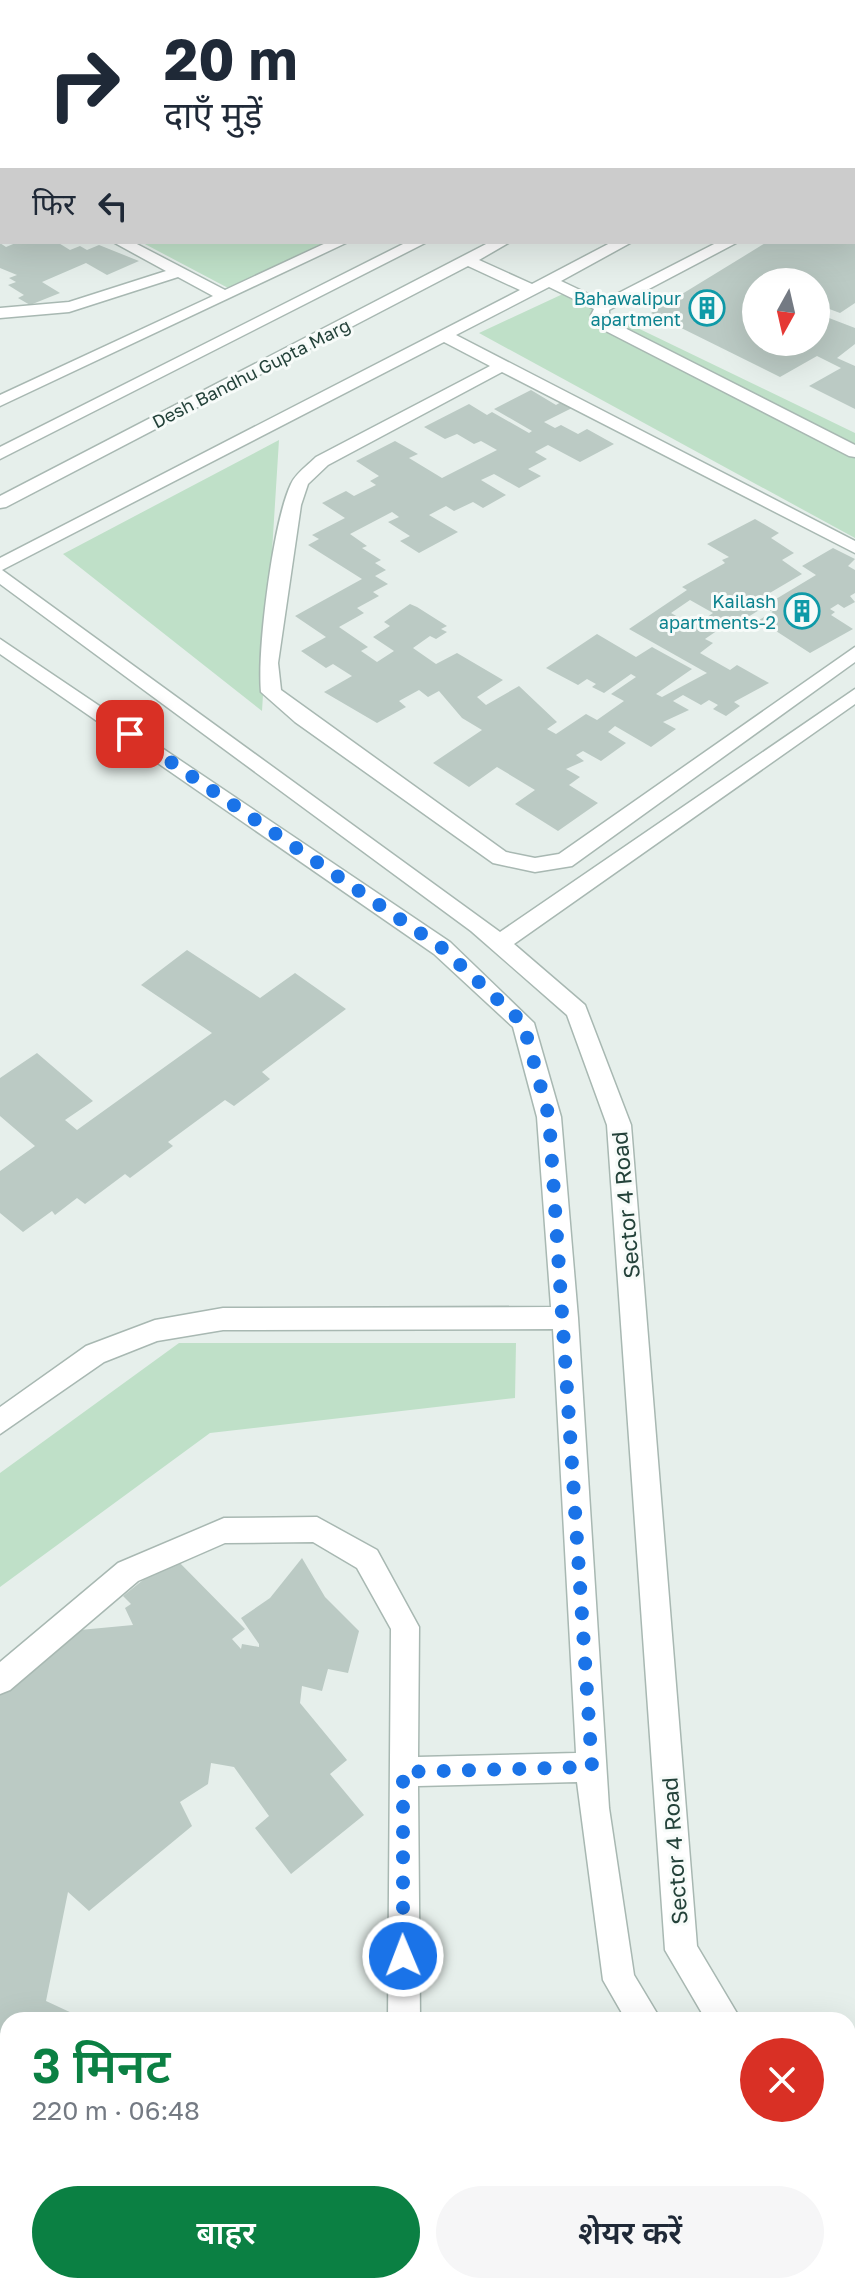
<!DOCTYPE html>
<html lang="hi">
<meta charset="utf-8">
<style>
body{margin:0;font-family:"Golos Text","Noto Sans Devanagari",sans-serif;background:#f6f6f7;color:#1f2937;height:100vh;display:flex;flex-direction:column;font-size:30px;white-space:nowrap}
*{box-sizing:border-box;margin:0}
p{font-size:26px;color:#747a83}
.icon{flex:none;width:44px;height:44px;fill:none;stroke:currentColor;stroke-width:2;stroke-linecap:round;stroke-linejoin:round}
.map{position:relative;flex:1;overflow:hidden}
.panel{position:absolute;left:0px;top:2012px;width:856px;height:282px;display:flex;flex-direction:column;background:#fff;border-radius:24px 24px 0 0;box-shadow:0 8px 32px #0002}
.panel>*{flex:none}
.guide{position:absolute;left:0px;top:0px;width:856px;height:244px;box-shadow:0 8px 32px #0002;background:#fff;color:#1f2937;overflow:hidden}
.needle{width:52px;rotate:188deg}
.tools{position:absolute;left:742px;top:268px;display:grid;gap:16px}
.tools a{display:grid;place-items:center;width:88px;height:88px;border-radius:50%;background:#fff;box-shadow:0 8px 32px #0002;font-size:40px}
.pin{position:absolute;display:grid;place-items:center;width:68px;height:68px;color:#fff;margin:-34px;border-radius:16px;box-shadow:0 4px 12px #0006}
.me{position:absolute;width:88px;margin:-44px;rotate:359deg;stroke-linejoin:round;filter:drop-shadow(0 0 6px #0008)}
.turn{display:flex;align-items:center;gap:28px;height:168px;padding:0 32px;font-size:36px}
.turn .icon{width:104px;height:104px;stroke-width:2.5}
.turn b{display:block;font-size:56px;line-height:68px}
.then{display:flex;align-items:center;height:76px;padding:0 32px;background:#0003;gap:16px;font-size:30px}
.round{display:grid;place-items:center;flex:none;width:84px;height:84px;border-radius:42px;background:#f6f6f7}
.head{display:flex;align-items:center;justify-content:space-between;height:136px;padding:0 32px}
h1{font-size:48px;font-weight:600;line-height:60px;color:#0b8043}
.cta{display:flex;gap:16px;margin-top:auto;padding:16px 32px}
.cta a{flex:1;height:92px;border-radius:48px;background:#0b8043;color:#fff;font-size:32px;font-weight:600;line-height:92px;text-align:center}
.cta a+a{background:#f6f6f7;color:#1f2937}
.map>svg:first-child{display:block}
.green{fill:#bfe0c8}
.building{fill:#bbcac4;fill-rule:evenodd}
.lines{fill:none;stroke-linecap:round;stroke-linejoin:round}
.minor-casing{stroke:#a8b8b2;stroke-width:3}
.minor{fill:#fff;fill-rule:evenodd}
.route{stroke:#1a73e8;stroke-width:14;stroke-dasharray:0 25.2}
.labels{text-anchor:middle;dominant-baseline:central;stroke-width:6;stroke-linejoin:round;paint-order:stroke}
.far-culture-label{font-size:18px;fill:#0d838f;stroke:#f7fbf9;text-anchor:end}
.far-street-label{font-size:18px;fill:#24423a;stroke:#f7fbf9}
.street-label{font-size:22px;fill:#24423a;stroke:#f7fbf9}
</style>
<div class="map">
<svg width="855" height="2293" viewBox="0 0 855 2293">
<rect width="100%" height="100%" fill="#e6efeb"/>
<path class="green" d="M141,242H330L230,289Z
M565,293L855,433V538L479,333Z
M279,440L262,711L63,554Z
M179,1343H516L515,1398L210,1433L0,1587V1473Z"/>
<path class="building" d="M18,242H57L70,250L80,246L87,250L99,245L139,261L107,275L86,263L42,282L60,293L30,305L18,298L24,295L8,285L16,282L9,278L17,275L0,268V243L6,247Z
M767,242H855V303L840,313L816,304V282H756V342H816V313L855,328V344L837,358L855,366V409L809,386L841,368L817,356L780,377L651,313Z
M531,390L556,405L561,402L572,408L544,422L555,428L561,425L578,434L587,429L614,444L580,462L548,445L535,452L547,459L528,469L541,476L519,488L494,474L481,480L506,495L483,508L473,502L454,511L446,506L429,515L458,532L419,553L400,541L410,536L388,522L399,517L392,512L350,534L367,546L362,548L381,560L375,563L386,570L375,576L388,584L373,592L379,596L357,608L364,613L339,627L368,647L361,651L377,662L394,651L373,637L390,626L384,622L410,604L417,607L447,626L441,629L447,632L436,639L430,636L413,648L436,664L457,653L503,680L477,697L486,705L519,686L557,722L547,729L556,734L586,714L597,720L624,701L611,694L636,677L631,674L604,693L592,687L596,684L587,679L578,685L546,668L597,634L636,657L652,647L692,669L656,694L662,697L707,673L629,629L687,590L682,587L725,563L722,560L729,557L707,544L755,519L779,533L771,538L794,553L782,560L802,574L768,594L776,599L816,575L802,566L833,548L855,559L848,566L855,570V593L850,596L855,602L844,608L838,604L830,609L835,612L831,615L853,629L810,653L759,620L773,612L764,607L740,622L734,619L705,639L713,643L700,653L730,670L737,665L769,683L734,702L740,706L726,716L713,709L718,705L709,700L701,705L683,695L673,701L689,710L663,722L676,729L651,747L615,726L608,732L626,743L601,761L583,751L576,755L584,761L566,769L580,777L569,785L598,803L558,831L515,804L535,790L497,767L469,787L433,763L482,730L462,718L439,691L428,697L419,690L399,701L406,707L377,723L324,692L352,676L333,664L326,668L301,651L326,637L295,616L362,579L308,545L319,539L312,535L345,518L322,503L346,491L354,496L376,485L370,481L379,476L356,461L395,441L418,454L409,458L442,478L497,450L481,441L474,444L457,434L445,439L424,427L469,404L487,415L492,412L529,433L532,431L494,409ZM690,600L713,613L694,626L671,613Z
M187,950L260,998L295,973L346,1009L262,1072L270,1079L234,1106L225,1100L168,1142L173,1146L130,1178L125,1174L85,1204L77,1198L55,1215L52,1211L23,1232L0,1213V1171L35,1146L0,1116V1078L37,1053L93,1101L65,1120L77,1130L212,1033L141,985Z
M173,1556L245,1629L232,1639L241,1649L242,1644L259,1647V1644L241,1618L270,1598L302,1558L325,1597L359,1631L348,1673L328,1669L322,1691L302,1686L300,1703L347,1760L330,1774L364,1815L291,1874L255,1828L269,1816L234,1767L211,1763L208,1784L180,1802L192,1826L89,1911L68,1892L46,2001L87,2020H8V2117L0,2104V1693L80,1630L133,1625L125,1608L131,1604L123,1596Z
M52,2286H135L140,2293H45Z
M234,2286H370L375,2293H227Z
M401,2286H432L438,2293H394Z"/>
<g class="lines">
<defs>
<path id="minor" d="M393,0H409L410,2H394Z
M461,0H477L478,2H462Z
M818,0H835L836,2H819Z
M842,0H855V3L841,2Z
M855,17V26H854V17Z
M2,31V39L0,40V32Z
M855,52V61H854V52Z
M854,118H855V126H854Z
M855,173V182H854V173Z
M0,174H2V183H0Z
M113,242H133L225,290L328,242H348L0,406V395L213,296L178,277L69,312L0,318V308L69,302L166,271Z
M407,242H427L0,459V447Z
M490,242H510L479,260L532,284L612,242H632L561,281L603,301L718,242H738L609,310V320L855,445V457L849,456L596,326L591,315L594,309L549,287L456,335L855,541V553L502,372L328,465L308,484L301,505L278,663L281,690L506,852L535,858L559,854L855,647V662L572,866L535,872L493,863L295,722L261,692C257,650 273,522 291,484C295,474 308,465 316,457L490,366L444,342L2,570L500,932L855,689V704L514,944L585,1005L631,1125L697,1946L741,2020H706L665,1950L607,1125L567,1015L471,931L0,584V558L520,290L468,266L6,507L0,508V496Z
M0,639L450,942L534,1023L561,1117L578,1318L609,1808L634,1975L661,2020H626L603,1980L577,1782L418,1786L420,2020H388L391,1629L357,1568L313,1542L225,1543L138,1581L10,1690L0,1694V1662L118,1563L224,1518L317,1517L377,1550L419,1627L418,1757L576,1753L553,1329L223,1330L157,1341L104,1362L0,1434V1407L86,1346L155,1320L223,1308L551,1307L537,1117L513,1027L434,954L0,654Z
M848,2140L855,2143V2180L848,2177Z
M848,2251L855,2254V2293L840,2286H848Z
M516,2286H552L554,2293H518Z"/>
</defs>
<use href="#minor" class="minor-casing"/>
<use href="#minor" class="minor"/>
</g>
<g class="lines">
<path class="route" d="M130,734L442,948L523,1023L549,1117L592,1767L403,1772V1956"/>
</g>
<defs>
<symbol id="building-ring" viewBox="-11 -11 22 22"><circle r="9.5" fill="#f7fbf9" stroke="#0f9aa8" stroke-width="1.5"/><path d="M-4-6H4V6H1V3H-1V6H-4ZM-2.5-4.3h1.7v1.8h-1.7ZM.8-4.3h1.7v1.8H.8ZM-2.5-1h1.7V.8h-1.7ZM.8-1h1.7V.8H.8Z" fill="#0f9aa8"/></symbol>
</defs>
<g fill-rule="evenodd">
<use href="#building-ring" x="687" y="288" width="40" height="40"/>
<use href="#building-ring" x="782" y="591" width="40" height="40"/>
</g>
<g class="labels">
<g class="far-culture-label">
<text x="681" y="298">Bahawalipur<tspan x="681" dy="21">apartment</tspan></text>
<text x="776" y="601">Kailash<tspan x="776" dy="21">apartments-2</tspan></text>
</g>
<g class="far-street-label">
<text transform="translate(251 373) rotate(-27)">Desh Bandhu Gupta Marg</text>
</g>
<g class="street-label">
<text transform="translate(625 1205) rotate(-95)">Sector 4 Road</text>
<text transform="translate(674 1851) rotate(-94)">Sector 4 Road</text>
</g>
</g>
</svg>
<div class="tools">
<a><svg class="needle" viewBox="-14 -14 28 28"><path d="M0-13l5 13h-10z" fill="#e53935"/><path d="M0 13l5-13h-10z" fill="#747a83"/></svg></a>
</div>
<div class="pin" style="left:130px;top:734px;background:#d93025"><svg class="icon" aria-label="arrive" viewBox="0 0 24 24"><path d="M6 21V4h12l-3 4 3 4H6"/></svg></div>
<svg class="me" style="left:403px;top:1956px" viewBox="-20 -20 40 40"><circle r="17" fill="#1a73e8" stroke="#fff" stroke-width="3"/><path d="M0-11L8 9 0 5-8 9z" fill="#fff"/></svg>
<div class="guide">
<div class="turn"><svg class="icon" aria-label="right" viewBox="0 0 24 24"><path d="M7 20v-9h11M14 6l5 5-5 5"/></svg><div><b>20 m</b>दाएँ मुड़ें</div></div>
<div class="then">फिर<svg class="icon" aria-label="left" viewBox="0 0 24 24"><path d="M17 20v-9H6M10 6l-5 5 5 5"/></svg></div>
</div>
<section class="panel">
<div class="head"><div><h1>3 मिनट</h1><p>220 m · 06:48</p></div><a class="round" style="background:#d93025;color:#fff"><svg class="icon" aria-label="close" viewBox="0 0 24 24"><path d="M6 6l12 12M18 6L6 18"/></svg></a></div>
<div class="cta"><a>बाहर</a><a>शेयर करें</a></div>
</section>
</div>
